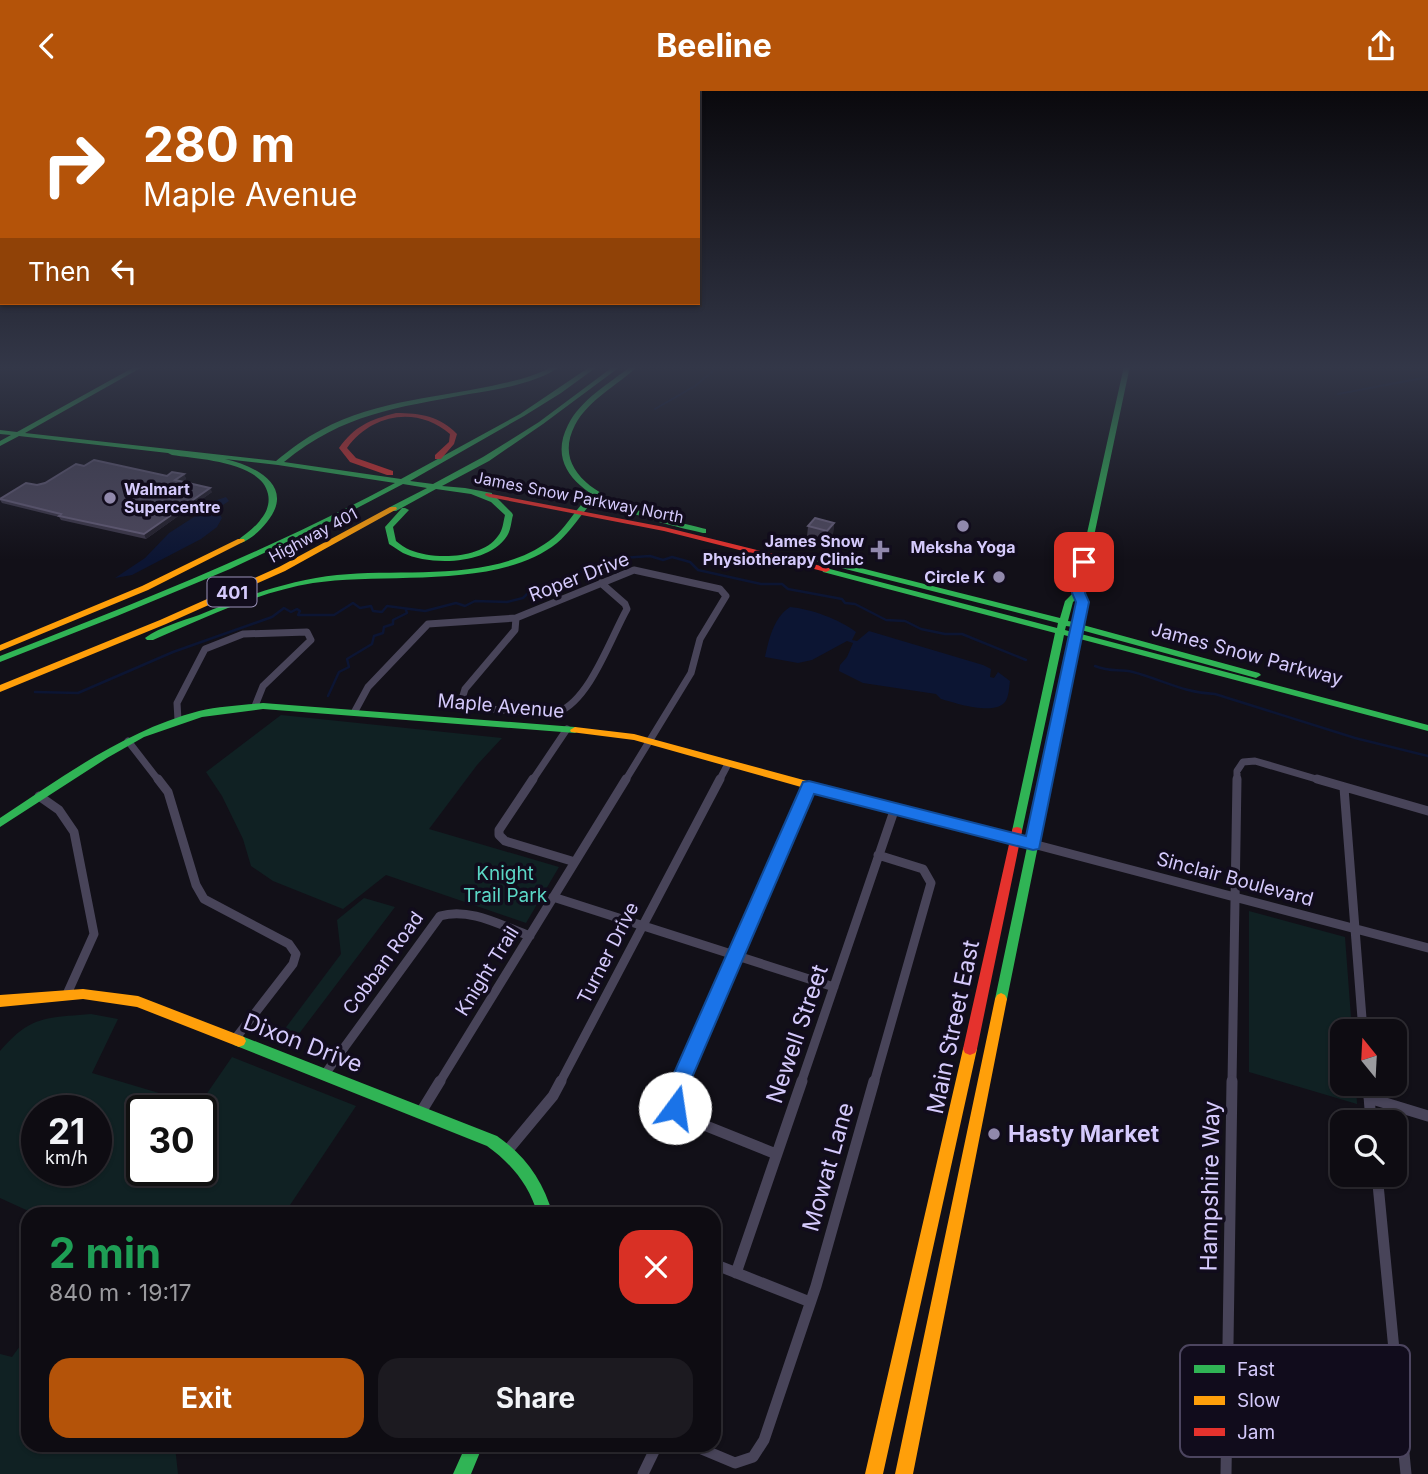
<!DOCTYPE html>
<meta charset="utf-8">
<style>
body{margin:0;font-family:Inter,sans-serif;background:#1c1a20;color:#f1f3f6;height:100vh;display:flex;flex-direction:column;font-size:26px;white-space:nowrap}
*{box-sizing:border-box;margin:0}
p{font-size:23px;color:#9b9b9f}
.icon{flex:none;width:38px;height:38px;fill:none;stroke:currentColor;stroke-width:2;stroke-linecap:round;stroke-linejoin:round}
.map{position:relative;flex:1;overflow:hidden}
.sheet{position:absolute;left:21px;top:1116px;width:700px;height:245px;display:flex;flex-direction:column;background:#0e0c12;border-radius:21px;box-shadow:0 2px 5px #0004,0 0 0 2px #2e2c32}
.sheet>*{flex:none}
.banner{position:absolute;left:0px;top:0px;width:700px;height:214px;box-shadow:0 2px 5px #0004,0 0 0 2px #2e2c32;background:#b45309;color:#fff;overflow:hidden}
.needle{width:46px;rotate:342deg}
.controls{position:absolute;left:1330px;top:928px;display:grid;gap:14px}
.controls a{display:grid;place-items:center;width:77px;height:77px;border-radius:14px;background:#0e0c12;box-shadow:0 2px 5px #0004,0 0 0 2px #2e2c32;font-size:35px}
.speed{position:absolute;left:21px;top:1004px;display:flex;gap:14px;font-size:35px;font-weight:700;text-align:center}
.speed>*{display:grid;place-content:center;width:91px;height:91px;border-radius:50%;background:#0e0c12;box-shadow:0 2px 5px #0004,0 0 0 2px #2e2c32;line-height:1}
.speed small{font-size:18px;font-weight:400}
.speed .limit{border:4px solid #111;border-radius:10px;background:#fff;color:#111}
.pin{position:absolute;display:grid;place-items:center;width:60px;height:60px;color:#fff;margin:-30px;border-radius:14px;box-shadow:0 4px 10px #0006}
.me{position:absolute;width:77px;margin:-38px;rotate:14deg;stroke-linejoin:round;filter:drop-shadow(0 0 5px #0008)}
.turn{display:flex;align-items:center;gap:24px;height:147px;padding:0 28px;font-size:32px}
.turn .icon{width:91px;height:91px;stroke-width:2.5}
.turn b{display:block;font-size:49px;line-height:60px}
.then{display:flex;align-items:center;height:66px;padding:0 28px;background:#0003;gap:14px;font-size:26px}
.round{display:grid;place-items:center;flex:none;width:74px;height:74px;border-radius:21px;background:#1c1a20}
.head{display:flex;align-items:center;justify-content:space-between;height:119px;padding:0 28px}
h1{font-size:42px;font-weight:700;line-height:52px;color:#1e9e55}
.button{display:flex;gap:14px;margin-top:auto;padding:14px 28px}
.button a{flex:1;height:80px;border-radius:21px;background:#b45309;color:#fff;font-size:28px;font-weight:700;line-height:80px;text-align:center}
.button a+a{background:#1c1a20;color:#f1f3f6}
header{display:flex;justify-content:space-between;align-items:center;height:91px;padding:0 28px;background:#b45309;color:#fff;font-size:32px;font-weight:700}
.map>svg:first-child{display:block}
.green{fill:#102123;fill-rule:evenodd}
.water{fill:#0c1533}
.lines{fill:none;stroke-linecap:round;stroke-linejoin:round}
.stream-far1{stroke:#0c1533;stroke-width:2}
.stream{stroke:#0c1533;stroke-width:2.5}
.street-far2{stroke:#484459;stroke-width:7}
.street-far1{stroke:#484459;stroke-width:9}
.street{stroke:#484459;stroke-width:11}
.fast{fill:#30b455;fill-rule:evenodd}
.slow{fill:#ff9f0a;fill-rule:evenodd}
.jam{fill:#e5322d;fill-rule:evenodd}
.wall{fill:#3c3749}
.shaded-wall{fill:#24212d}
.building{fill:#4c475c;stroke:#625b75;stroke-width:2}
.route{fill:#1a73e8;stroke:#114b97;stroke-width:2}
.poi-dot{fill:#9189ac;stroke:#110c1c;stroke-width:2.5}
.labels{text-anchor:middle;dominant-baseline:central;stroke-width:7;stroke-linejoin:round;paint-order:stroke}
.far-poi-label{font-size:16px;font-weight:bold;fill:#d5cafc;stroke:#110c1c;text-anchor:end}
.far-street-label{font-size:16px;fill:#d5cafc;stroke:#110c1c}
.shield{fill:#110c1c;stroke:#9a91b9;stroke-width:2}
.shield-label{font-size:18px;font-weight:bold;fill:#d5cafc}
.street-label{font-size:19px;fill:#d5cafc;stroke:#110c1c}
.park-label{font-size:19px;fill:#5bd7c6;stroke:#110c1c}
.near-street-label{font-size:23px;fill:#d5cafc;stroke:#110c1c}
.near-poi-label{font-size:23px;font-weight:bold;fill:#d5cafc;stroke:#110c1c;text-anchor:start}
.key{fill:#110c1c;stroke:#4c455f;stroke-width:2}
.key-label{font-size:19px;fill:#d5cafc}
</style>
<header><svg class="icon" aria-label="back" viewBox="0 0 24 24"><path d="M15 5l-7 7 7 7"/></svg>Beeline<svg class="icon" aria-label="share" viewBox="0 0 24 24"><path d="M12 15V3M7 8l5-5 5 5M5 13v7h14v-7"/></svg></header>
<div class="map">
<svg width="1428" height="1383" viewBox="0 0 1428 1383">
<rect width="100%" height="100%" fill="#121018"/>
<path class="green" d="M281,624L502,647L477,674L429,738L559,776L526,832L386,784L343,818L273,790L251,775L243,748L222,705L206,681Z
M364,807L395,816L295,948L281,943L341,863L337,829Z
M1249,820L1345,846L1352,940H1342V992H1356L1357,1013L1249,981Z
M91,923L118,928L92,982L199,1014L232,966L356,1015L284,1123H35L0,1107V960C31,924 46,927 91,923ZM37,1020H96V1080H37ZM142,1020H201V1080H142Z
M28,1244V1354L175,1355L178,1383H0V1263L12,1266Z"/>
<path class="water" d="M226,406L229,410L217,418L222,427L217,436L201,448L132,484L115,487L145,467L169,442L205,419L211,411Z
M790,516C811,518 839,528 856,541L852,549L857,550L869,540L983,574L991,578L990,586L994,587L998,581L1010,590C1009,596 1009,606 1005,611C994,625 955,612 941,608L936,603L863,592L839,580L840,574L847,566L853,552L847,550L812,569L798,572L765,566C769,549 773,527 790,516Z"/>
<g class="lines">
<path class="stream-far1" d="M1338,303L1428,286
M655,318L695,295L719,275"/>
<path class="stream" d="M1095,575C1112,582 1119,577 1133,581C1163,589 1184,602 1215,603L1355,647L1428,665
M35,601L78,602L173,561L272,526L284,517L291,521L297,518L300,520L298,524H334L353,512L360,517L371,515L373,520L382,521L387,515L425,520L456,512L465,515L475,510L507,511L523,507L529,501L565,490L577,481H588L589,475L604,472L608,468L650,465L663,469L672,466L690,471L698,479L761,493H782L788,498L842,508L845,512L855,513L886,529L905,530L921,538L945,543H962L1026,569
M328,605L339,581L349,576L347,568L372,553L374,545L383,542L384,536L393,533V529L407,522L406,519"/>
<path class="street-far2" d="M516,527L515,539L465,598L461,611C478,619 496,618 515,620C528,621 545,626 558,621C590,609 611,546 627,518L625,513L601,492
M355,620L368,596L428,533L516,527L634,479L720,498L726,505L700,548L691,582L625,690
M178,629L177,612L205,558L243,543L307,541L311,549L263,595L255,615
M128,650L159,690
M532,690L567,638
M719,690L728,673
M1237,690V680L1243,671L1255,670L1323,690"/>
<path class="street-far1" d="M158,688L168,701L196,794L204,808L289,853L296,863L293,873L235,948
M533,688L499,739V744L505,750L575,771
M1317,688L1428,720
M1344,697L1363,940
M39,705L59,719L74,741L94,843L67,903
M1033,753L1428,857
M553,806L834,896
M325,983L440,825C470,816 502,835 530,845
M439,992L626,688
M560,992L720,688
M679,992L809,695
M801,992L895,717
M874,992L931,792L923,778L878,764
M1232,992L1237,688"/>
<path class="street" d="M680,990L673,1007L679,1024L776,1063
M1368,992L1371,1031
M1369,1007L1428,1025
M421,1021L440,990
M508,1059L553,1005L561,990
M1377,1083L1406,1383
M714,1173L810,1211
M736,1182L802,990
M692,1354L735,1372L753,1366L764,1349L816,1195L874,990
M643,1383L657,1354
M1226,1383L1232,990"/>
<path class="fast" d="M136,275H144L25,342L276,370C291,358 305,347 321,339C377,308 443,307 504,292C515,290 525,287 536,283C544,280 551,275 561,275C535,293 499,298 469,303C396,317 344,322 284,371L401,388L520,323L591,275H598L561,302L524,325L410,390L433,393L483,366L539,331L614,275H621L543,333L489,370L442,395L465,397L492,402V406L497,407L512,422L513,424C511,431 511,439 507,445C488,474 431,475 403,462C398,459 394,456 389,453L385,436L402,417H405L409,419L393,436L396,450C400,453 405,457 410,459C434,469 482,468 498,445C503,439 503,432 505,424L491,411L471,403L436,398L396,420H390V416L427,397L403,393L340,426L230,478L117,525L0,571V565C134,513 268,460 395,392L278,374L225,368C256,375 296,395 267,431C260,440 251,448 241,452L237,450C245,443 255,437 261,428C267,421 270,412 268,403C262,371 198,368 172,364L168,362L19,345L0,355V350L11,344L0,343V339L17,341Z
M631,275H638C618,294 588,309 575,334C540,402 661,427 706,438V442H703C657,431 532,405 568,334C580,309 610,292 631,275Z
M1124,275H1130L1082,502L1086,511L1083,534L1259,582L1261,584L1256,587L1081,539V543L1428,634V640L1080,548L1007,908L1005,912L1001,914L997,912L995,908L1027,756L833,705L828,701L833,697L1028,748L1071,546L1064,544L1063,549L1022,740L1021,743H1013L1012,740L1055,542L823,481L822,479L826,477L1057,537L1058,532L798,466L797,464L801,462L1060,527L1065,510L1074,501ZM1076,508L1078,511L1074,531L1068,530L1073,511ZM1066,535L1073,536L1072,541L1065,539Z
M581,414L588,416C578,428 569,442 557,452C498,499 385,481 313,492C258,501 204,527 153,549H147L145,547C160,536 182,530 199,524C243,506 289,489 337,484C404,477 492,492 549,450C562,441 571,426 581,414Z
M263,612L575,636L580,639L575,642L263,618L202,626L144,646L107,667L0,736V727C64,685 124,640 199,620C219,615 242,614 263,612Z
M239,944L497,1045C526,1065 543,1090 553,1124H538C529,1094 512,1073 487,1055L234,954L232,950L234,946Z
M466,1354H483L471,1383H453Z"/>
<path class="slow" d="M390,416H396L397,418L285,480L166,533L0,601V594L160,529L279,476Z
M238,448H244L245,450L148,499L0,560V554L142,495Z
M575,636L634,643L833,697L838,701L833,705L634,649L571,641L570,639Z
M83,898L138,905L244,946L246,950L244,954L239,956L137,916L83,908L0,916V904Z
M1001,902L1005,904L1007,908L913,1383H895L995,908L997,904Z
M970,952L975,954L977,958L883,1383H865L963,958L965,954Z"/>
<path class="jam" d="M396,322C420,322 440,325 457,343L454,353L441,368H435V364L449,351L450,343C418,315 372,322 347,357L356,367L393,380V384H387L350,371L339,357C355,335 369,329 396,322Z
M486,402L664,436L829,477L830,479L826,481L664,440L489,406L485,404Z
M1017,736L1021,737L1022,740L977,958L975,962L970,964L965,962L963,958L1012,740L1013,737Z"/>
</g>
<path class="wall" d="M84,375L167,385L184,383L186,388L181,391L212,401L146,448L61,429L59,426L2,412L0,409V407L45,392Z
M834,432L833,443L826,451L807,446L808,435Z"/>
<path class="shaded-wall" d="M184,383L186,388L177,393L175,389Z
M210,397L212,401L146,448L144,443Z
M834,432L833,443L826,451L827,440Z"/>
<path class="building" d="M94,369L167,385L172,381L184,383L175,389L210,397L144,443L59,425L61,423L0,408L26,392L37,394L45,392L76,373L84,375Z
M815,427L834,432L827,440L808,435Z"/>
<linearGradient id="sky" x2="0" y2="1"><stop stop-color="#0a090d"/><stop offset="0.59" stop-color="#333748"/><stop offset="1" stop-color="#333748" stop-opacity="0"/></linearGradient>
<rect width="1428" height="469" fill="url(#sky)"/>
<path class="route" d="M1084,467L1091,471L1085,502L1089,511L1039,758L1033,759L814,703L687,998L682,1024L675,1027L667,1024L663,1007L667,998L803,691L809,690L1026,745L1076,511L1072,502L1078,471Z"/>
<g class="poi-dot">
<circle cx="110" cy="407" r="7"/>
<circle cx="963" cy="435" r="7"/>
<path d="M876.5 448.5h7v7h7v7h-7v7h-7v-7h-7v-7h7z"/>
<circle cx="999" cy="486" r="7"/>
<circle cx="994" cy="1043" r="7"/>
</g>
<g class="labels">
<g class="far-poi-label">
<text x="124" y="398" text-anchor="start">Walmart<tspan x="124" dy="18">Supercentre</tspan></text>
<text x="864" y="450">James Snow<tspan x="864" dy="18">Physiotherapy Clinic</tspan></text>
<text x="963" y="456" text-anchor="middle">Meksha Yoga</text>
<text x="985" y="486">Circle K</text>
</g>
<g class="far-street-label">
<text transform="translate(579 406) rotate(11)">James Snow Parkway North</text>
<text transform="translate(313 444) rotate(-28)">Highway 401</text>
</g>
<rect class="shield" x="207.5" y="486.5" width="49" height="29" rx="5"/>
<g class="shield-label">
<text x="232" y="501">401</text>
</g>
<g class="street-label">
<text transform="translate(579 486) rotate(-21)">Roper Drive</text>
<text transform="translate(1247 563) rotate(15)">James Snow Parkway</text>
<text transform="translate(501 615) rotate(5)">Maple Avenue</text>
<text transform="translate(1235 788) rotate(15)">Sinclair Boulevard</text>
<text transform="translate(608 862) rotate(-63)">Turner Drive</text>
<text transform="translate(383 872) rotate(-54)">Cobban Road</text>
<text transform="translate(487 880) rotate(-58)">Knight Trail</text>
</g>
<g class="park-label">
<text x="505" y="782">Knight<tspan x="505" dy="22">Trail Park</tspan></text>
</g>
<g class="near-street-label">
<text transform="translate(953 936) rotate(-78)">Main Street East</text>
<text transform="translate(797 943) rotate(-71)">Newell Street</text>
<text transform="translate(303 952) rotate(21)">Dixon Drive</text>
<text transform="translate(828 1076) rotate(-74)">Mowat Lane</text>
<text transform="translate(1210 1095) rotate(-89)">Hampshire Way</text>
</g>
<g class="near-poi-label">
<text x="1008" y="1043">Hasty Market</text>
</g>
</g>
<rect x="1180" y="1254" width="230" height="112" rx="10" class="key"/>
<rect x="1194" y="1274" width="31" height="8" fill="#30b455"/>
<rect x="1194" y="1305" width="31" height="9" fill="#ff9f0a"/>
<rect x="1194" y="1337" width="31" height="8" fill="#e5322d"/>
<g class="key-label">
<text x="1237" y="1285">Fast</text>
<text x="1237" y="1316">Slow</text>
<text x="1237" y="1348">Jam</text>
</g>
</svg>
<div class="controls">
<a><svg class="needle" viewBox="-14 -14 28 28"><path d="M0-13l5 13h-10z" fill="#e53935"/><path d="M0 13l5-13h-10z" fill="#9b9b9f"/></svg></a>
<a><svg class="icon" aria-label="search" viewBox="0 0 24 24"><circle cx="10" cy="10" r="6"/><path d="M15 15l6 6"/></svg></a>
</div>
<div class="speed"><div>21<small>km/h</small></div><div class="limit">30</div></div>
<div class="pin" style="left:1084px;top:471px;background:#d93025"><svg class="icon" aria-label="arrive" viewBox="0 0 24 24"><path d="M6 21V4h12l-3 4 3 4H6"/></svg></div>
<svg class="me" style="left:675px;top:1017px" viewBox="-20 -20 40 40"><circle r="19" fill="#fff"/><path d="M0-13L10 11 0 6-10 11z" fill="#1a73e8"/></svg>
<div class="banner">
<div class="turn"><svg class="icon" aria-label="right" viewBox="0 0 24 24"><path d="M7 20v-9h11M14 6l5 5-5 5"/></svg><div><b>280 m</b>Maple Avenue</div></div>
<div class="then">Then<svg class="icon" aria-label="left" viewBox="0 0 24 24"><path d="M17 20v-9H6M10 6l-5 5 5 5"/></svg></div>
</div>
<section class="sheet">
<div class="head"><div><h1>2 min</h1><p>840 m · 19:17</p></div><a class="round" style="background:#d93025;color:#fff"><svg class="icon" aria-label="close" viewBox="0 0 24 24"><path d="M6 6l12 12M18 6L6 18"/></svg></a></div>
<div class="button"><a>Exit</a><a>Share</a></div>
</section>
</div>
